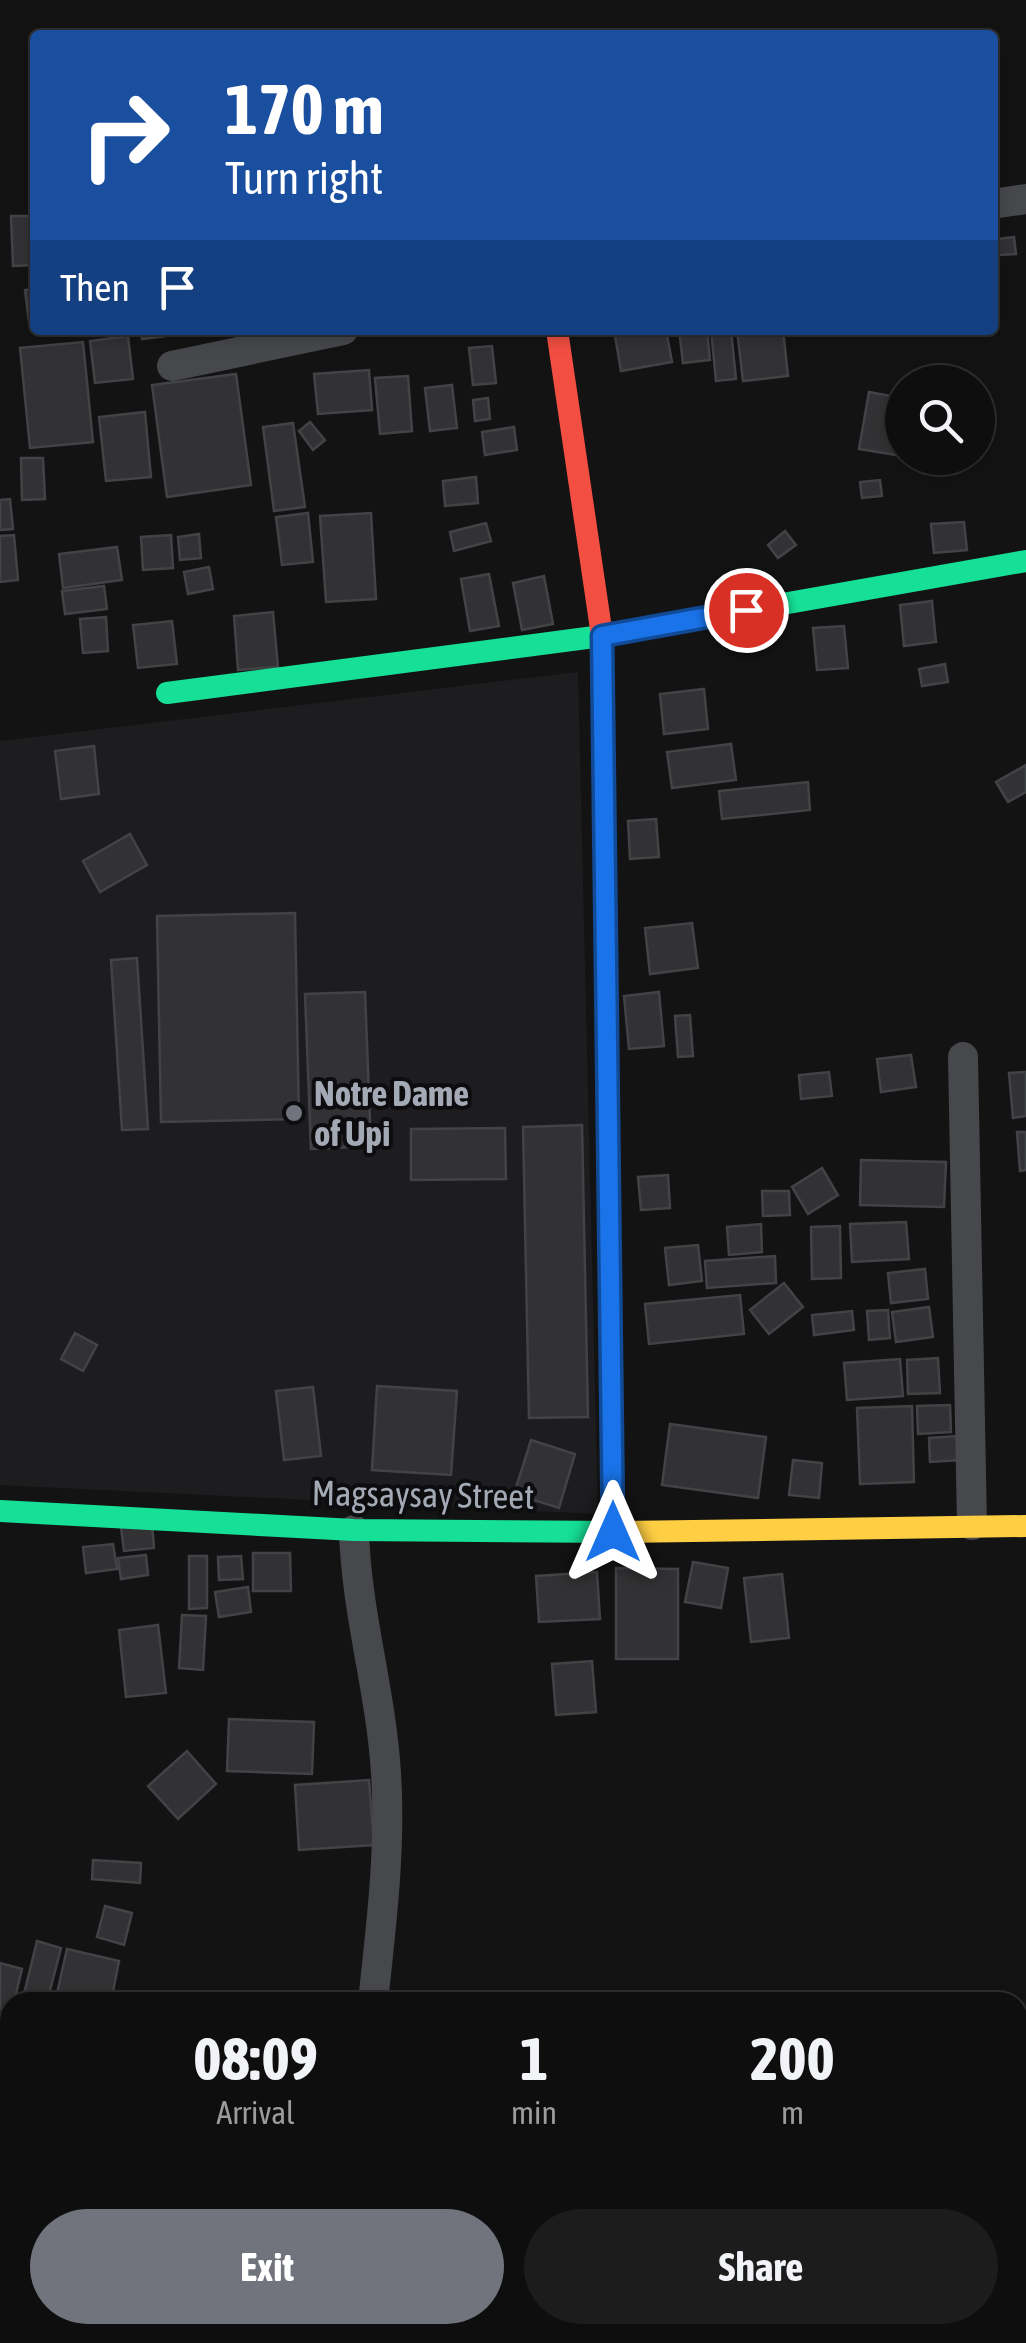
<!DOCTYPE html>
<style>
body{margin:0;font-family:"Asap Condensed",sans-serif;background:#1c1c1c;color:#f1f3f6;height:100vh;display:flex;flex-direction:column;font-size:38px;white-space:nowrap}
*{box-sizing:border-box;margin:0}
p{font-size:32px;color:#9b9c9e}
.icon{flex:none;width:55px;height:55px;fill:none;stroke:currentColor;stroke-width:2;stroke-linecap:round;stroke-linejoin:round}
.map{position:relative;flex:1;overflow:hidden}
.details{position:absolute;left:0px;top:1992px;width:1028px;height:352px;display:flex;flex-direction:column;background:#0e0e0e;border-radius:30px 30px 0 0;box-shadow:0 5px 15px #0003,0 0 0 2px #2e2e2e}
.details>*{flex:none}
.hud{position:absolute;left:30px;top:30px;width:968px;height:305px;border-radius:10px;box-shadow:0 5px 15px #0003,0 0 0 2px #2e2e2e;background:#1a4fa0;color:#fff;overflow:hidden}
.buttons{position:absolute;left:885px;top:365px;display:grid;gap:20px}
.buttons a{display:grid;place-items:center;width:110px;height:110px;border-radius:50%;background:#0e0e0e;box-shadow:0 5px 15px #0003,0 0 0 2px #2e2e2e;font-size:50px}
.pin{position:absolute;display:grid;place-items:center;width:85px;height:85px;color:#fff;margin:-42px;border:5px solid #fff;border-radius:50%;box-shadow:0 2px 10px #0007}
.me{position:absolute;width:110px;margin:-55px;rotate:0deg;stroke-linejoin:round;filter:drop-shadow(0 0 8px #0008)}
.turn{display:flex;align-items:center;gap:35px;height:210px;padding:0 30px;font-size:45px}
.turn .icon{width:130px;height:130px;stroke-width:2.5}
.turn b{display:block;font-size:70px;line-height:85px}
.then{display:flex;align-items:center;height:95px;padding:0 30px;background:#0003;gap:20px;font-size:38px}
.eta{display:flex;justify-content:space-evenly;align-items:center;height:170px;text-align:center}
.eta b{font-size:60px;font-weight:700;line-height:70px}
.action{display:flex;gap:20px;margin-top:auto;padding:20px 30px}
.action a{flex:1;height:115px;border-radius:60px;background:#71747c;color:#fff;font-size:40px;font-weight:700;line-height:115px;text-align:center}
.action a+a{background:#1c1c1c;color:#f1f3f6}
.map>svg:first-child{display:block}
.built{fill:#1d1d1f}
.building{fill:#323234;stroke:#424347;stroke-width:2.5}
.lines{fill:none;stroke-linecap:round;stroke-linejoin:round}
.street{stroke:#47484c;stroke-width:30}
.fast{stroke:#16e098;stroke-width:22}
.slow{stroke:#ffcf43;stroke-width:22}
.jam{stroke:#f24e42;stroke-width:22}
.route-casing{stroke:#114b97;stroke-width:25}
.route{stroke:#1a73e8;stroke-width:18}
.poi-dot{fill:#71747c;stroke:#0d0d0f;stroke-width:4}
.labels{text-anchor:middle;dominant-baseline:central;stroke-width:8;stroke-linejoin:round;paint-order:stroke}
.poi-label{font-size:35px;font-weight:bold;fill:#a3a9b5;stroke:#0d0d0f;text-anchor:start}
.street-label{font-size:35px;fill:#a3a9b5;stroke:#0d0d0f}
</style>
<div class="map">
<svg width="1026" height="2343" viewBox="0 0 1026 2343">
<rect width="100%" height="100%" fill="#131313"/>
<path class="built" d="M578,672L598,1514L0,1485V741Z"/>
<path class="building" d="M11,216H35V265L13,266Z
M1014,237L1016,254L999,255L998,239Z
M35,289V321L29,322L25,290Z
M140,330H198V332L142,339Z
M614,330H666L672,362L621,371Z
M679,330H707L710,360L683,363Z
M711,330H731L736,379L716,381Z
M737,330H783L788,376L743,381Z
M128,336L133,379L95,383L90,341Z
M83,342L93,442L30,448L20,348Z
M492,346L496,383L473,385L469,348Z
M369,370L372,410L318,414L314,374Z
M236,374L251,485L167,497L152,385Z
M408,376L412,431L380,434L375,378Z
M452,385L457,428L430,431L425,388Z
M869,392L902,398L896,455L859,449Z
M488,398L490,419L475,421L473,400Z
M145,412L151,477L106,481L99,417Z
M310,422L325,440L313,450L299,431Z
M293,423L305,507L274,511L263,427Z
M514,427L517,450L485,455L482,432Z
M21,458H43L45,499L22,500Z
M476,477L478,503L445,506L443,481Z
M880,480L882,496L862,498L860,482Z
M10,499L13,529L0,530V500Z
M308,513L313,562L282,565L276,517Z
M371,513L376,599L326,602L320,516Z
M964,522L967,550L934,553L931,524Z
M486,523L491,541L454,551L450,532Z
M785,531L796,545L778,558L768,545Z
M199,534L201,558L180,560L178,537Z
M14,535L18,580L0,582V536Z
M171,535L173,568L143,570L141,537Z
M117,547L122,580L63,588L59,554Z
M209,567L213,589L188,594L184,572Z
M489,574L499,626L470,631L461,579Z
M544,576L553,624L522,630L513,583Z
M104,586L107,609L65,614L62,591Z
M932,601L936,642L904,646L900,605Z
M273,612L278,667L238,670L234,616Z
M106,617L108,651L83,653L80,619Z
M172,621L177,664L138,668L133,625Z
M844,626L848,668L817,670L813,628Z
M945,664L948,682L922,686L919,669Z
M704,689L708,729L664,734L660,694Z
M731,744L736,780L672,788L667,752Z
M94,746L99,794L61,799L55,751Z
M1026,765V792L1008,802L996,782Z
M808,782L810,810L722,819L719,791Z
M656,819L659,857L630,859L628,821Z
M130,834L147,865L100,892L83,861Z
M295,913L299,1119L161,1122L157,916Z
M692,923L698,968L650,974L645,928Z
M137,958L148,1129L122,1130L111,960Z
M365,992L371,1146L311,1149L305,994Z
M659,992L664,1046L629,1049L624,996Z
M690,1015L693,1056L678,1057L675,1016Z
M911,1055L916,1087L881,1092L877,1059Z
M829,1072L832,1096L801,1099L799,1075Z
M1026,1072V1116L1013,1118L1009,1073Z
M582,1125L588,1417L529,1418L523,1127Z
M505,1128L506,1179L411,1180V1129Z
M1017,1132H1026V1170L1020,1171Z
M861,1160L946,1162L944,1207L860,1205Z
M822,1168L838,1195L808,1214L792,1187Z
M668,1175L670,1208L641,1210L638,1177Z
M762,1191H789L790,1215L763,1216Z
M906,1222L909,1259L852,1262L850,1224Z
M761,1224L762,1252L729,1255L727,1227Z
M840,1226L841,1278L812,1279L811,1227Z
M698,1245L702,1281L669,1285L665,1248Z
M775,1256L776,1283L707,1288L705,1261Z
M925,1269L928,1299L891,1303L888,1273Z
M784,1283L803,1307L769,1334L750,1310Z
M740,1295L744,1334L649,1344L645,1304Z
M929,1307L933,1337L896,1342L892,1312Z
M888,1310L890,1338L869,1340L867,1311Z
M852,1311L854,1330L814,1335L812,1315Z
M75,1333L97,1345L83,1371L61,1359Z
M938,1358L940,1393L908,1394L907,1360Z
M900,1359L903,1396L847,1400L844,1363Z
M377,1386L457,1391L451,1475L372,1470Z
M313,1387L321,1456L284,1460L276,1391Z
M950,1405L951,1432L918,1434L917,1406Z
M912,1406L914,1482L860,1484L857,1408Z
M670,1424L766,1437L758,1498L662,1485Z
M958,1436L960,1460L930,1462L929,1438Z
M531,1440L575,1454L559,1508L514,1494Z
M793,1460L822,1463L819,1498L789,1495Z
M152,1523L154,1548L124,1551L121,1527Z
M113,1544L117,1569L86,1573L83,1547Z
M253,1553H290L291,1591H253Z
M146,1555L148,1575L121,1579L118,1558Z
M189,1556H207V1608L189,1609Z
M241,1556L243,1579L219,1580L218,1557Z
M693,1562L728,1568L721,1608L685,1602Z
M616,1568L678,1569V1659H616Z
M597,1572L600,1619L539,1622L536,1576Z
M782,1574L789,1638L751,1642L744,1578Z
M248,1587L251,1612L219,1617L215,1592Z
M182,1615L206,1616L203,1670L179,1668Z
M158,1625L166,1693L126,1697L119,1630Z
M592,1661L596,1712L556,1715L552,1664Z
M229,1719L314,1722L312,1774L227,1771Z
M187,1751L216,1784L178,1819L148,1786Z
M369,1780L374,1845L299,1850L295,1785Z
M93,1860L141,1863L140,1883L92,1879Z
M105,1906L132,1913L124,1945L97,1937Z
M37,1941L61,1948L47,2002H22Z
M67,1949L119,1961L111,2002H55Z
M0,1963L22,1969L14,2002H10L6,2033L0,2032Z
M0,2142L10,2146V2232L0,2228Z
M0,2329L10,2330V2335L82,2337L81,2343H0Z"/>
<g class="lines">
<path class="street" d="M992,204L1026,199
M172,366L343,330
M963,1057L972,1525
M354,1530C356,1612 381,1691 386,1773C391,1850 381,1926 373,2002
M0,2103L10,2104
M330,2343L331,2335"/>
<path class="fast" d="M601,629L613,1532
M167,693L602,636L1026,561
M0,1511L354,1530L621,1532"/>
<path class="slow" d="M621,1532L1026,1526"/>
<path class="jam" d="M557,330L601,629"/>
</g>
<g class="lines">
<defs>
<path id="route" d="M613,1532L602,636L746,610"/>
</defs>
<use href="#route" class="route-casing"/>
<use href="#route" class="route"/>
</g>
<circle class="poi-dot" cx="294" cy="1113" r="10"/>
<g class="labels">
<g class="poi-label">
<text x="314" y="1093">Notre Dame<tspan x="314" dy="40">of Upi</tspan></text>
</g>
<g class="street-label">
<text transform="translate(423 1494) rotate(1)">Magsaysay Street</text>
</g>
</g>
</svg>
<div class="buttons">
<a><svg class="icon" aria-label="search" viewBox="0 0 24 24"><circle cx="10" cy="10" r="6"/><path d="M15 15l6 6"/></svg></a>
</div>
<div class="pin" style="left:746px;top:610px;background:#d93025"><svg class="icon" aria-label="arrive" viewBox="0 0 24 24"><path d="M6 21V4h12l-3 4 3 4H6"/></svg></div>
<svg class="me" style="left:613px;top:1532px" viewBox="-20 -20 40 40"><path d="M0-17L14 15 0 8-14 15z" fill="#1a73e8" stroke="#fff" stroke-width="4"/></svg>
<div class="hud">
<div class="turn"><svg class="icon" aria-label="right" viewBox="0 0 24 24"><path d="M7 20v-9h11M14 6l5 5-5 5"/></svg><div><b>170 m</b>Turn right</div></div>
<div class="then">Then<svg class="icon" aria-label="arrive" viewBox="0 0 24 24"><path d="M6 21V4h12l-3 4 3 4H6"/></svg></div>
</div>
<section class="details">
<div class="eta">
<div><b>08:09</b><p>Arrival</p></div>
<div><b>1</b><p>min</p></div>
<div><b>200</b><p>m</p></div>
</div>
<div class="action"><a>Exit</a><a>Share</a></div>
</section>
</div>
